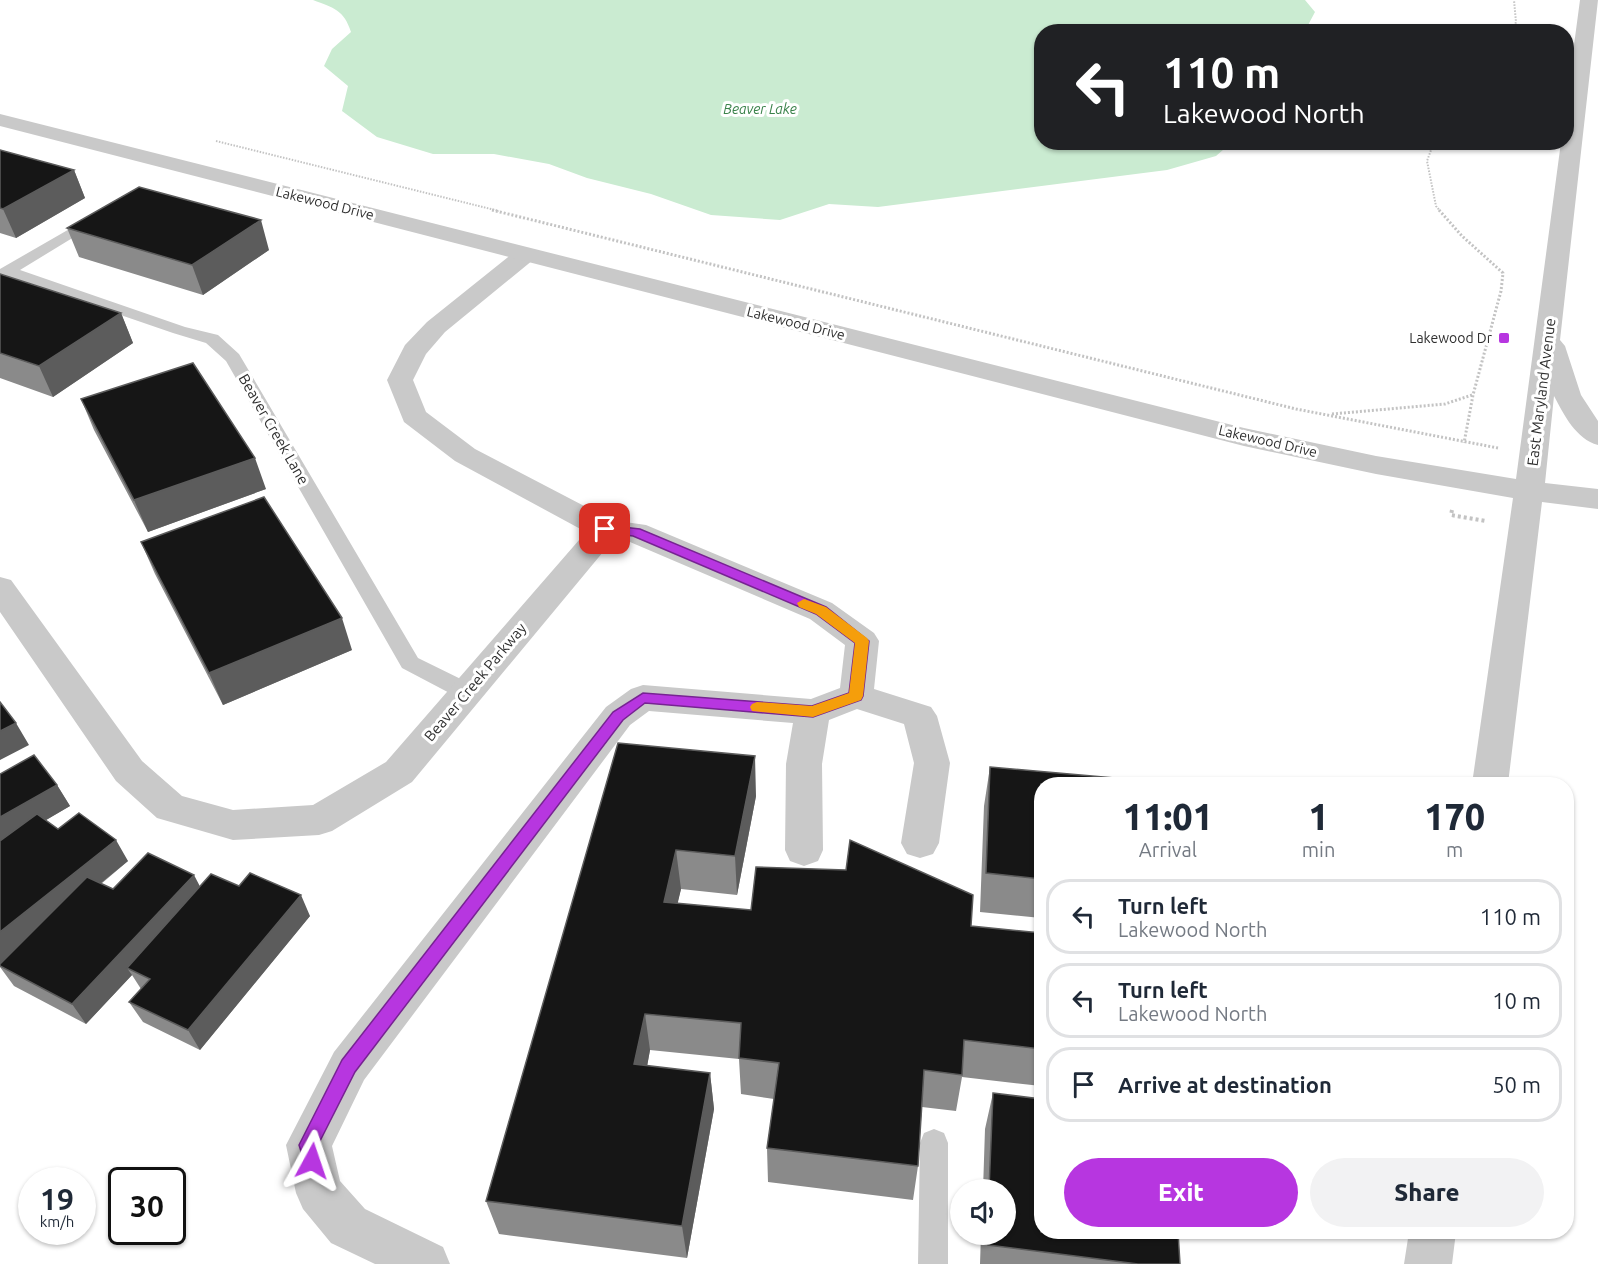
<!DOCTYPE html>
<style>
body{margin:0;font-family:Ubuntu,sans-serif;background:#f2f2f3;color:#1f2937;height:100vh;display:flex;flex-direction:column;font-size:22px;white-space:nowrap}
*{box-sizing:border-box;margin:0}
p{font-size:20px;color:#747a83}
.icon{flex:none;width:33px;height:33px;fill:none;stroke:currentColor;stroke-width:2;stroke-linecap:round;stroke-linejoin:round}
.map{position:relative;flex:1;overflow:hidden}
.side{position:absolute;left:1034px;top:777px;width:540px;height:462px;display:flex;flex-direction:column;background:#fff;border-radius:24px;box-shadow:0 2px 4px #0004}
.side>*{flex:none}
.guide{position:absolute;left:1034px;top:24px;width:540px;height:126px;border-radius:24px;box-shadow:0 2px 4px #0004;background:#202124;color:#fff;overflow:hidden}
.fabs{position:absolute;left:950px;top:1179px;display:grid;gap:12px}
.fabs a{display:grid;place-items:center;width:66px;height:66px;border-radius:50%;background:#fff;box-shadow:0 2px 4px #0004;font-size:30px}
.speed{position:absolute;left:18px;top:1167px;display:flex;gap:12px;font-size:30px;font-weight:700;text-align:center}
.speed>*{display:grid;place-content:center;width:78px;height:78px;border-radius:50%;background:#fff;box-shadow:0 2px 4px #0004;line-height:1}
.speed small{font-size:15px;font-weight:400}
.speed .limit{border:3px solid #111;border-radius:9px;background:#fff;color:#111}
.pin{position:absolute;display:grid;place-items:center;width:51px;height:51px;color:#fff;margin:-26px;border-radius:12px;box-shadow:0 3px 9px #0006}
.me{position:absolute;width:66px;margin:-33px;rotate:5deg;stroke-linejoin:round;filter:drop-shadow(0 0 4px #0008)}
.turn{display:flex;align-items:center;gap:21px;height:126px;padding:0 30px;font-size:27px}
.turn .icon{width:78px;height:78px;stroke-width:2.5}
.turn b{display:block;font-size:42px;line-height:51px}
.eta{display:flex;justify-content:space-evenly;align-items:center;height:102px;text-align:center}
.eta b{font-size:36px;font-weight:800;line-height:42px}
.cta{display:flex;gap:12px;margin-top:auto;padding:12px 30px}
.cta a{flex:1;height:69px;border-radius:36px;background:#b736e0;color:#fff;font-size:24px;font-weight:800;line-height:69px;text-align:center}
.cta a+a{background:#f2f2f3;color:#1f2937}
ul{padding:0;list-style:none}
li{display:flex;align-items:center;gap:18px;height:75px;margin:0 12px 9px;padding:0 18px;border:3px solid #e0e1e3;border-radius:24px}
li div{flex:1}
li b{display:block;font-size:22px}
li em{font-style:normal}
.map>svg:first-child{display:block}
.water{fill:#caebd1}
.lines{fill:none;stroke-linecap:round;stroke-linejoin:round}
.path-far2{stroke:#c3c3c3;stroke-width:2;stroke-dasharray:1.5 1.5;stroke-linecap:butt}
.path-far1{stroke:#c3c3c3;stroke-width:3;stroke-dasharray:2 2;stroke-linecap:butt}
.path{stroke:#c3c3c3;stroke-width:4;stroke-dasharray:3 3;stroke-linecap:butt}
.service{fill:#c9c9c9;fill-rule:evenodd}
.minor{fill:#c9c9c9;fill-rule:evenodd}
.tertiary{fill:#c9c9c9;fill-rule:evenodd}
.wall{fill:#8a8a8a}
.shaded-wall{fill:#5c5c5c}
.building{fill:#161616;stroke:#5c5c5c;stroke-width:1.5}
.route{fill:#b736e0;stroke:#772392;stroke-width:1.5}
.slow{fill:#f59e0b}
.poi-dot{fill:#b736e0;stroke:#fff;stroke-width:2}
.labels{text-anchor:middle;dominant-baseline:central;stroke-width:6;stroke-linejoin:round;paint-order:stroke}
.far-water-label{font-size:14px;font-style:italic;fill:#3a824a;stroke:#fff}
.far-street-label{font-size:14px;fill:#2f2f2f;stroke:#fff}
.far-poi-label{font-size:14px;fill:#2f2f2f;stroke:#fff;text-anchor:end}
.street-label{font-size:15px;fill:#2f2f2f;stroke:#fff}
</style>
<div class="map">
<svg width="1598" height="1264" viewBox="0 0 1598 1264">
<rect width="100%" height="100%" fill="#fff"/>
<path class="water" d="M313,0H1305L1315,12L1307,27L1302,31L1041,32V142L1231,143L1216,156L1167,170L878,207L829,204L780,220L711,215L651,194L587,178L549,164L494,154H433L377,137L342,111L348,86L324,66L332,49L351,32C344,10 334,8 313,0Z"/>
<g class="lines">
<path class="path-far2" d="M1512,32L1516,22L1514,0
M216,141L499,211
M1434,142L1427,161L1436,206L1440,211"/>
<path class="path-far1" d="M492,210L1296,409L1498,448
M1439,210L1462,236L1503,273L1501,291L1473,395L1464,443
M1332,414L1445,404L1472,395"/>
<path class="path" d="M1452,510L1451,515L1486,521"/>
<path class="service" d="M92,216L99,220L97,223L20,270L185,327L218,335L239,354L418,658L475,686L478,692L475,698L467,700L459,698L402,668L226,361L206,343L173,333L10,277L0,281V269Z
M934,1129L944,1133L948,1143V1264H918L920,1143L924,1133Z"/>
<path class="minor" d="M525,248L533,250L537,255L533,260L445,332L426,354L413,380L426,412L475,449L611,520L646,525L832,603L874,633L879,641L874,689L931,707L937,716L950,763L939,843L933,854L920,858L907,854L901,843L914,763L904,724L857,709L829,720L822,764L823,850L818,861L804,866L790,861L785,850L786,764L793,723L649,711L630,725L364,1080L332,1146L340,1181L365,1209L443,1247L450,1264H375L331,1243L303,1209L296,1193L286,1145L334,1052L606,707L631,689L643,685L811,699L840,688L845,645L810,619L630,542L613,540L412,782L332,831L319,835L233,840L157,818L116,781L0,612V577L11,580L142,761L182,796L233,810L313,805L386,762L586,532L455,461L404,422L387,380L405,345L427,322L517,250Z"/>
<path class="tertiary" d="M1580,0H1598L1560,340L1565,346L1581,395L1598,421V445C1576,439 1564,415 1554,396L1545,483L1598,489V509L1542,502L1508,784H1472L1513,498L1376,474L1244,446L0,126V114L1244,428L1376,456L1516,479L1561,142H1566V105Z
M1409,1232H1456L1452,1264H1404Z"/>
</g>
<path class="wall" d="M0,150L74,170L85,198L16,238L0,233Z
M67,228L269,250L203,295L79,257Z
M0,274L121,313L133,343L53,397L0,378Z
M81,399L266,489L148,532L94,430Z
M141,542L352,650L223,705L155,574Z
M618,743L756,796L737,895L681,889L677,904L751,910L971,926L1041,933V1086L962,1077L956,1111L922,1107L918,1166L913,1200L768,1182L767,1148L774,1099L741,1094L739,1059L650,1050L647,1066L710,1073L714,1109L687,1258L499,1234L486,1201Z
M990,767L1041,784V918L980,912L984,806Z
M0,774L57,785L70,806L46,820L58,829L128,861L101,884L113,889L200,887L310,916L200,1050L143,1022L129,1002L141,989L132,975L86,1024L14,986L0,967Z
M993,1093L1180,1264H980L981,1234H1005V1190H983L985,1129Z"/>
<path class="shaded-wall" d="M74,170L85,198L16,238L3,209Z
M261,220L269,250L203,295L192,265Z
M121,313L133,343L53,397L39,366Z
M255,458L266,489L148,532L134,500Z
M342,618L352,650L223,705L209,673Z
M16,723L29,745L0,760V731Z
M755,756L756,796L737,895L735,856Z
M57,785L70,806L0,847V817Z
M116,840L128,861L0,965V932Z
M676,850L681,889L669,941L664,902Z
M194,875L205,896L127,968L132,975L86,1024L72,1004Z
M301,895L310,916L200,1050L188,1030Z
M645,1014L650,1050L641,1100L634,1064Z
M710,1073L714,1109L687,1258L682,1226Z"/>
<path class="building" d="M0,150L74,170L3,209L0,208Z
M139,187L261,220L192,265L67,228Z
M0,274L121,313L39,366L0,353Z
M193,363L255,458L134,500L81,399Z
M264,497L342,618L209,673L141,542Z
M0,702L16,723L0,731Z
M618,743L755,756L735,856L676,850L664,902L751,910L756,867L846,870L850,840L973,895L971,926L1041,933V1049L964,1040L962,1075L924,1070L918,1166L767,1148L779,1063L739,1058L741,1023L645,1014L634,1064L710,1073L682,1226L486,1201Z
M34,755L57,785L0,817V774Z
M990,767L1148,781V784H1041V879L986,873Z
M79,813L116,840L0,932V841L37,814L58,829Z
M148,853L194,875L72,1004L0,966V964L87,877L113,889Z
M250,873L301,895L188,1030L129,1002L150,979L127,968L211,874L239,886Z
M993,1093L1041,1099V1232H1178L1180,1264H1138L988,1245V1234H1005V1190H989Z"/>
<path class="route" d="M605,525L640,529L826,607L869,641L863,696L861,700L813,717L645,703L623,720L355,1072L318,1145L322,1161L319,1167L312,1170L306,1167L299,1145L342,1060L613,712L643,693L812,706L849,693L855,643L816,614L633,536L601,532L599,529Z"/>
<path class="slow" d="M804,599L826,607L867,638L869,641L863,696L861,700L813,717L752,711L750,707L752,704L757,702L812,706L849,693L855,643L816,614L799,607L797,603Z"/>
<rect class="poi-dot" x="1498" y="332" width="12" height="12" rx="3"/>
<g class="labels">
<g class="far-water-label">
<text x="760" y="109">Beaver Lake</text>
</g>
<g class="far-street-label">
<text transform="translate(325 203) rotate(14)">Lakewood Drive</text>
<text transform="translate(796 323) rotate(14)">Lakewood Drive</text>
<text transform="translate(1268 441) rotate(13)">Lakewood Drive</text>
</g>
<g class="far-poi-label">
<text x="1492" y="338">Lakewood Dr</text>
</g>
<g class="street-label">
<text transform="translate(1541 392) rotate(-83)">East Maryland Avenue</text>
<text transform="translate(274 429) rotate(60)">Beaver Creek Lane</text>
<text transform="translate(475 682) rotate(-50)">Beaver Creek Parkway</text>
</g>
</g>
</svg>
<div class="fabs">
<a><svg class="icon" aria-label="sound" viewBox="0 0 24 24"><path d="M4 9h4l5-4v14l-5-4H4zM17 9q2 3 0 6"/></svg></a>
</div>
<div class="speed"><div>19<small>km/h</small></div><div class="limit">30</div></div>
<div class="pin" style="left:605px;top:529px;background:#d93025"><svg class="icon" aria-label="arrive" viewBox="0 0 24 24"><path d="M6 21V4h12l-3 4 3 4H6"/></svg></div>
<svg class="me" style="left:312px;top:1161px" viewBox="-20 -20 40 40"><path d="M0-17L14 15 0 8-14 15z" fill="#b736e0" stroke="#fff" stroke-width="4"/></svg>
<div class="guide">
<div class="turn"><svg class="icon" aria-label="left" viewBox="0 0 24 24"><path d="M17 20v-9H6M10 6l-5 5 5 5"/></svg><div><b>110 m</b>Lakewood North</div></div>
</div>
<section class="side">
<div class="eta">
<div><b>11:01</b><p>Arrival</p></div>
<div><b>1</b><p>min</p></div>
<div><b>170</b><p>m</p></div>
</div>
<ul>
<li><svg class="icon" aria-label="left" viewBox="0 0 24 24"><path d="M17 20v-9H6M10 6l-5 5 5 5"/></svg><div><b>Turn left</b><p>Lakewood North</p></div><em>110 m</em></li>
<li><svg class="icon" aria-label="left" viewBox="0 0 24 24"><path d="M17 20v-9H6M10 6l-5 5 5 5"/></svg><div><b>Turn left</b><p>Lakewood North</p></div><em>10 m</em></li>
<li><svg class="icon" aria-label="arrive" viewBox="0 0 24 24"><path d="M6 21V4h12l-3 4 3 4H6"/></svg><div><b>Arrive at destination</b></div><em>50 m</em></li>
</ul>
<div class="cta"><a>Exit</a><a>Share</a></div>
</section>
</div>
